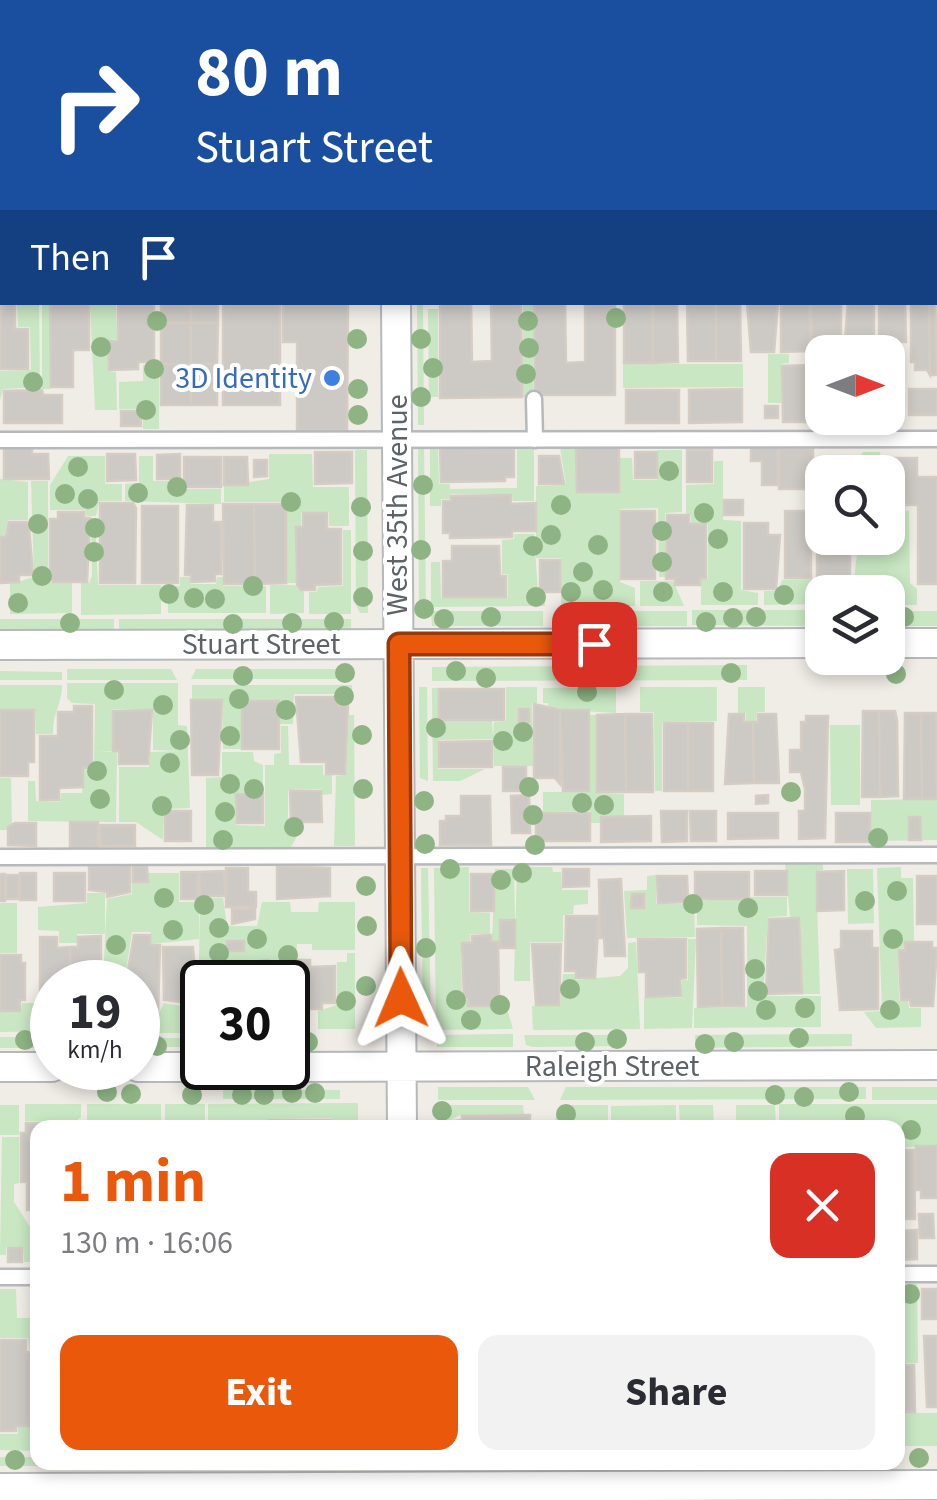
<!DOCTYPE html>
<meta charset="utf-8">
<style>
body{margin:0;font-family:"Source Sans 3",sans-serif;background:#f2f2f3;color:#2b2b33;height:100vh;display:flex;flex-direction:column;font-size:38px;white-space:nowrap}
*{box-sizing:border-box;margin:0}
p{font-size:32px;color:#7c7c81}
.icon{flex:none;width:55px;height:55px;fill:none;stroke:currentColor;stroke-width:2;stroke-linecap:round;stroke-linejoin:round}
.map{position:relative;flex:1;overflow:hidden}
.panel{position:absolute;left:30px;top:1120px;width:875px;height:350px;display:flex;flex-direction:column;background:#fff;border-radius:20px;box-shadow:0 5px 15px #0003}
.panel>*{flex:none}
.banner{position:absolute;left:0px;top:0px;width:938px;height:305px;box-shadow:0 5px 15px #0003;background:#1a4fa0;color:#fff;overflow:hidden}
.needle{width:65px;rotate:90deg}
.buttons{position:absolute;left:805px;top:335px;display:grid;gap:20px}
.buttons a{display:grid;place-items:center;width:100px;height:100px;border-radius:20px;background:#fff;box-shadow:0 5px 15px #0003;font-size:50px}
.speed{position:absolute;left:30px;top:960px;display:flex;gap:20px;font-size:50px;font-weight:700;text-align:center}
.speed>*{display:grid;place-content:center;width:130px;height:130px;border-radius:50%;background:#fff;box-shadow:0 5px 15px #0003;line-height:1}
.speed small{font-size:25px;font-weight:400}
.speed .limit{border:5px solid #111;border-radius:15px;background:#fff;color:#111}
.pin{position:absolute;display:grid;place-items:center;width:85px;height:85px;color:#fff;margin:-42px;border-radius:20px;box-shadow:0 5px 15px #0006}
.me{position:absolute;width:110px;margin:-55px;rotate:359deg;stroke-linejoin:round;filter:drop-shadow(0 0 8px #0008)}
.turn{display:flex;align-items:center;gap:35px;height:210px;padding:0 30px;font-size:45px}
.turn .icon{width:130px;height:130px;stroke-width:2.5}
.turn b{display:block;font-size:70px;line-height:85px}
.then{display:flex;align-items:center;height:95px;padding:0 30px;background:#0003;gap:20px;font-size:38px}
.round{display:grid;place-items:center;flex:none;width:105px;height:105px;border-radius:20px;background:#f2f2f3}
.summary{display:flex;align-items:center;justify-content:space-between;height:170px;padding:0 30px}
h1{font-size:60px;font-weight:700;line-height:75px;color:#ea580c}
.primary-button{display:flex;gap:20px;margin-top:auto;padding:20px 30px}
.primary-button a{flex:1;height:115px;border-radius:20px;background:#ea580c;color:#fff;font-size:40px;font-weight:700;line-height:115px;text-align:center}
.primary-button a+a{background:#f2f2f3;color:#2b2b33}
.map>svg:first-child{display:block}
.green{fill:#c8e7c2}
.building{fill:#cdc9c5;stroke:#d5cdc4;stroke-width:2.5}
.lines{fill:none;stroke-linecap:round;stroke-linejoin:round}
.service-casing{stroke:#b6b9bc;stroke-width:19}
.minor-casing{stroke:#b6b9bc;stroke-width:32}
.tertiary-casing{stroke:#b6b9bc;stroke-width:40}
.service{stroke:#fff;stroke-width:14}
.minor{stroke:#fff;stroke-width:28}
.tertiary{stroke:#fff;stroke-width:35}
.tree{fill:#8eb484}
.route-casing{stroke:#983908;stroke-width:25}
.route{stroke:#ea580c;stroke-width:18}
.shop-dot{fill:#3f7fe0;stroke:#fff;stroke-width:4}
.labels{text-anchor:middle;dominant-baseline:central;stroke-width:8;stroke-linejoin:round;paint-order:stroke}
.shop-label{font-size:30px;fill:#366cbe;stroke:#fff;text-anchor:end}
.street-label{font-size:30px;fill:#5d6366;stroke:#fff}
</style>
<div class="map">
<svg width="937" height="1500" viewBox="0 0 937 1500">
<rect width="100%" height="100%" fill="#f0ece6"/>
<path class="green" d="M17,303H39L40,387L3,389L0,400V371L31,370L30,327H18Z
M42,303H50V389H42Z
M90,303H116L117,339L107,340L108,371L116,372L117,410H95Z
M417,303H423L424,425H418Z
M523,303H533V397H523Z
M428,309H438V397H429Z
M768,354H789V363L781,364V403H768Z
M623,364H743V387L623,388Z
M143,365H159V429H143V409H119V382L143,381Z
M418,446H424L426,613H419Z
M430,446H438L439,484H450V489L517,488V449H534V501H513L512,494H450V499H441V506H430Z
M560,447H576V493H620V458H632L633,480H658V450H682V512L665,513V577H659L658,508L620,509V582L635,588V606H561V558H536V486L566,485Z
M355,450H367L368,613H360L356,605Z
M863,452H880V472H850Z
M269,454H312L313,487H349V526H329V512H301V526L295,527L296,583H287V502H224V486L269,479Z
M68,456H105V484H122V501H99L96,516H86L85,510H50V485Z
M139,456H153V481H181L182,489H221V504L125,501V484L139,483Z
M714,461H723V520L741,521V590L758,593V605H701V579H708V524L691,523V515H686V485L714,484Z
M0,479L28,482V520H8L5,536H0Z
M31,481H48V577L52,583H72V613L10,614V584L34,577Z
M888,508L909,511L910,583L917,589V605H888V592H860L859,580L854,579L859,538H888Z
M91,518H95L98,585H161V614L81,615V583H89L92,576Z
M343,530H351V614H309V592H317L318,587L343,586Z
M514,534H534L538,593H545V606L431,607V562H440L441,598H508V574H502V540L514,539Z
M180,577H190V584H216L217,577H223V586H266V613H168V586H180Z
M819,579V604L764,605V591H778L782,580Z
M640,581H673L684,606H640Z
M270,585H294L304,592V613L270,614Z
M692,610H821V626L692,625Z
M431,611H543V626H432Z
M558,611H687V626H558Z
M888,611H937V626H888Z
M0,619H114V630H0Z
M119,619H351V630L119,629Z
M747,665V680L432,681V667Z
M67,669H171L177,680H67Z
M196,669H354V679H191Z
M0,671L62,672V680H0Z
M67,683H178V725L187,726L190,808L164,809L163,840L136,822H119V767H149L150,752L182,751L153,750V709H112V751H98L117,752L116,822L28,821V781H35L36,801L60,802L61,793H82L84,770L94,769L95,704L72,703L67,698Z
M0,685H62C62,704 53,711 53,734H36L35,709H0Z
M192,685H352V703H341L340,694H294L293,724H279V701H242L241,749H223L222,699H192Z
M419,687H427L428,781L420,778Z
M506,687H537V703H532L533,766H494L493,739L438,740V769H485L460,781H433L432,688H438V721H492L493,736L494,722L506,721Z
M616,687V713L548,709V703H543V688Z
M640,687H717V721L662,722V791H655L654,712H640Z
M738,687H765V712H757L756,721H746V713H738Z
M349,715H354L355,846H334L336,776L346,775Z
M590,715H596L597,793L624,794V816H600V823H591V811L543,812V792H590Z
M830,725H860V805H831Z
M281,726H288L289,765H323V775H332V794L322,795V789L288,790V824L303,825L291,847L206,848V778L222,777V752H253L254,761L263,765V792L235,793L236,825L265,826V765H274V754L281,753Z
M0,778H11L12,825L7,830H0Z
M937,799V840L871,841V800Z
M785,863H823V870L816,871L820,994H803L800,917H790Z
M469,867V912L490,913V934H470V942L461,943L462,999L467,1000V1007L494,1006V999H504L513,1029L436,1030L434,868Z
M517,867H552L553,872H561L562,890H588V904L574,905L573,914L563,915V942H530V981H514Z
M901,867V878H913L914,941H904V948L898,949L899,1001H908L909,1008H921V1027L876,1028L864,1012L882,1011L877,868Z
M421,868H428L431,1028H423Z
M495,869H514L515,919H499V941H492Z
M847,869H873L874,923L848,924Z
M132,873H179V902H199V939L151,944V932H132L124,982H103L107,899L132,894Z
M656,875V904H694L695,937L627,938L624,891L647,890V876Z
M87,893H105V934H77V943H59V931L38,930V907L87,903Z
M751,897H787V916L768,917L763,996H821V1027L694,1028V1008L747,1007V926L697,925V901Z
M200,898H223L227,926H257L262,902H290L291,912H318L319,902H355V950H312V944H297L296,965L258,960L257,965H199Z
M0,903H17V953H0Z
M688,939H696L692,1028L644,1029V998H682V980H688Z
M636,942L640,1029L533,1030L532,1006L560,1005L563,974H576V980L620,976L628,968V943Z
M347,953H355V1029H318V1011L337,1005V962H347Z
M199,968H233V982H202V1032L191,1033L190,1014L199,1013Z
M22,1003H38L39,1009H52V1031L0,1032V1012H21Z
M164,1003L187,1007V1033H138V1004L140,1012L159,1013Z
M513,1034V1047H437V1035Z
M852,1034V1046L695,1048V1035Z
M524,1035H625V1046L533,1047L526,1045Z
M0,1037H52V1048H0Z
M138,1038H202V1047H138Z
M438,1087H528L535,1100H438Z
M566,1087H866V1099L560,1100Z
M872,1087H937V1100H872Z
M223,1090H340V1099H223Z
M358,1103V1127H341L331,1118L269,1119L268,1127L215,1123L208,1127V1104Z
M25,1104H81V1117L70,1127H51L50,1121H25Z
M87,1104H161V1125L132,1128L131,1123H109L108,1127L87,1123Z
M165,1104H205V1127H165Z
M779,1104H937V1145L898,1148V1128L779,1127Z
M0,1105H19V1135H0Z
M437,1105H523L524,1114L460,1115L452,1119V1127H437Z
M560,1105H608V1127H563V1123H554Z
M676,1105V1127H611V1106Z
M679,1105H713L714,1127H680Z
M736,1105H775L776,1127H736Z
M2,1137H19V1183L14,1184V1202L30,1227V1262H24L23,1247H6V1255H0Z
M902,1284H917L918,1363H898Z
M0,1289H16L17,1318H34L37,1291V1354L29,1350L28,1338H0Z
M32,1364H37V1451L0,1450V1434H18V1427H30Z
M898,1413H937V1446H898Z
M0,1457H37L38,1462L68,1466H0Z
M99,1462H254V1466H99Z
M443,1462H648V1466L443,1467Z"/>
<path class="building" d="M38,0H76V2H38Z
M276,0H329V2H276Z
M464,0H535V2H464Z
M678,0H749V2H678Z
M856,0H923V2H856Z
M935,128H937V184H935Z
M935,290L937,375H930L929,302H935Z
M0,295L2,302H15V329H28V369H0Z
M50,302H89V350H73V387H51Z
M118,302H154V362H138V369L109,370L108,341H118Z
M161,302H191V323H161Z
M191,302H218V323H191Z
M223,302H280V405H223Z
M283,302H348L347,431H297V342H283Z
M440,302H471L472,362L492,361L491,302H521L522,397L440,398Z
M534,302H565L566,363L585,362V302H615V395H535Z
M624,302H653V363H624Z
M653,302H677L678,362L653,363Z
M687,302H716V361H688Z
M716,302H740L741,361H716Z
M747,302H778L774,352H751Z
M781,302H810V351L781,352Z
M848,302H874V351L844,352Z
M879,302H905L906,342H898V367L888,368L886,342H879Z
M911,302H929L930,375L927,370H915V362H911Z
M811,304H841V352H822V379H812Z
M161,323H191V364H161Z
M191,323H218L217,364H191Z
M161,364H191V405H161Z
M191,364H217V405H191Z
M811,365V422H783L782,366Z
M812,387H822V417L812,418Z
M742,389V422L689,423V390Z
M909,389H937V415H909Z
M42,390L43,395H62V423H4V391Z
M626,390H679V423H626Z
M765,406H778V418H765Z
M121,411H141V426H121Z
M889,411V425H876V418H888Z
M859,418H874V425H859Z
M576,444H619V492H577Z
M751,444H778V485H762V461H751Z
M514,446V477H505V481L441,482L440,447Z
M32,447V454H48L49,479H4V448Z
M779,448H813V489H779Z
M687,450H712V482H687Z
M315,452H352V483L315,484Z
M635,452H657V478H635Z
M107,454H135L136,480L107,481Z
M180,454V479H157V455Z
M539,456H559L564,484H539Z
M184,457H221V487H184Z
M224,457H247L248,485H224Z
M886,458H917V477H937V584H918V505H888Z
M254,460H267V476L254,477Z
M817,487H822V538H856V554H850V589H825V577H817Z
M511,495V504L536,503V531H512V537L450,538V533H443V501H451V496Z
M724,500H743V515H724Z
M100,503H133L136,508L135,583H100Z
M223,504H254L255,584H224Z
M254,504H286V583L255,584Z
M187,505H213V522H221V574H215V581L191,582V575H185Z
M142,506H178V583H142Z
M621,511H655V579H621Z
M785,511H811V578H785Z
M58,512H84V518H90L87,582H53L50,576V519H58Z
M303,513H327V529H341V584L315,585V590H301L297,585L296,527H303Z
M667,515H689V524H706V578H700V585H675V579H666Z
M9,522H27L29,527L33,575H19V582L0,583V537H6Z
M744,523H768V535H780L776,589H744Z
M452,546H499L500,576H506V597H443V561H452Z
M540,560H560V592H540Z
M439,689H504V720H439Z
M296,697H339V706H348L345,774H326V762H301Z
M191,700H222L218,775H192Z
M242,701H279V749H242Z
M534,704L560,710V784L555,778H534Z
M74,706H92V768H83V787L59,788V800H40V736H58V712H74Z
M519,709H529V722H519Z
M0,710H34V762H28V776H0Z
M152,710L148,764H119V751H113V711Z
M560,710H589V791H563Z
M863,711H879L880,797H862Z
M879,711H895L897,721L898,796L880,797Z
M905,713H921L922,799H904Z
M921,713H936L937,799H922Z
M625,714H652L653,792H626Z
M625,714L626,792H597V715Z
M729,714H744V722H753L754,783L725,784Z
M758,714H776L779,783H754L753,722H758Z
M806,716H828L825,838L799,839V811H805V789L801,772H790V750H801V722H806Z
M664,723H688V791H664Z
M688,723H713V791H688Z
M492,741V767H439V742Z
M503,767H526V791H503Z
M290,791H321L322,822H291Z
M236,794H263V823H237Z
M529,795L530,833H512L511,796Z
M768,795V803L756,804V796Z
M461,796H490L491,845H440V821H446V816H461Z
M165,811H191V841H165Z
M661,811H687V841L662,842Z
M690,811H716V841H691Z
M536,813H590V841H536Z
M728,813H778V838L728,839Z
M836,813H870V842H836Z
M651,816V841L601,842V817Z
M909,817H920L921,840H909Z
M70,822H98V848H70Z
M15,823H36V846L8,845V827Z
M100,825H135V846H100Z
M130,865V892L107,897V892L89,890V867Z
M277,866L330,868V896L277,899Z
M133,867H147L148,882H133Z
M226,868H248V892H256V907H226Z
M563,869H589V886L563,887Z
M224,871L225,896H200L199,872Z
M755,871H787V895H755Z
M844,871V910L817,911V872Z
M181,872H198V899H181Z
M695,872H749V899H695Z
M20,873H36V900H20Z
M54,873H85V901H54Z
M0,874H5V901H0Z
M471,874H494V911H471Z
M6,875H19V899H6Z
M657,876H687L688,902L658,903Z
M917,876H937V924H917Z
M621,879L625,956H605L604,938H600L599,880Z
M632,894H644V908H631Z
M232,909H255V919L232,924Z
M566,916H599L595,978H576V971H565Z
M799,918L802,993L766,994L769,919Z
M500,920H515V948H500Z
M721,928H743L744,1006H722Z
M721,928L722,1006L698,1007L697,929Z
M841,931H872V948H878V1009L840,1010L835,950L841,949Z
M134,935H150V945H160L158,1011H142L138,982H126Z
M491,935V942H498L499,996L493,997V1006H468V998H464L462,943H472V936Z
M101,936V982H70V947H78V937Z
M40,937H57V948L70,947V982H52V1006H40Z
M638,939H686V978L680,979L681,996L646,997V972H639Z
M227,941H244V951H226Z
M905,942H932V948H937L933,1006H911L910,1000H901L899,950H905Z
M532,944H561L559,1005H536Z
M163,947H193L197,1004L164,1000Z
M0,955H21V963H25V1000H20V1011H0Z
M269,960V967H284V982H234V967H259V961Z
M298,960H310V967L335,966V1003H322V1009H299V1003H288L284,967H298Z
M530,1115V1125L562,1128H453V1121L462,1120V1116Z
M269,1120H331L339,1128H269Z
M26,1123H48V1128H38V1210H27V1182H21V1133H26Z
M916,1146H937V1198H921V1190H916Z
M898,1150H914L915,1219H898Z
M919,1214H933L934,1238H920Z
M917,1230V1259L898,1260V1231Z
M8,1248H22V1262H8Z
M922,1289H937V1319H922Z
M898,1291H901V1324H898Z
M924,1336H937V1407H927Z
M0,1340H26V1352H31V1416L29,1426H16V1431H0Z
M898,1365H914L915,1412H898Z"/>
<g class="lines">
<defs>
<path id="service" d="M176,0V2
M597,0V2
M534,399L535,440
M0,440L937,439
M0,857L937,855
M898,1274H937
M0,1277H38"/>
<path id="minor" d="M394,0V2
M806,0V2
M396,302L402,1128
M888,643H937
M0,645L822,643
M0,1067H52
M138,1067H202
M288,1067L937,1065
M0,1488L937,1485"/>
<path id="tertiary" d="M935,229H937
M0,230H2"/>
</defs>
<use href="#service" class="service-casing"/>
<use href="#minor" class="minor-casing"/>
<use href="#tertiary" class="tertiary-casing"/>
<use href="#service" class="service"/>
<use href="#minor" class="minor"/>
<use href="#tertiary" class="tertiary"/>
</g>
<g class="tree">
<circle cx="616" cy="318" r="10"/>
<circle cx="157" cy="321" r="10"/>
<circle cx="528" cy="321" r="10"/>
<circle cx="357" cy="339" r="10"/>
<circle cx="421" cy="339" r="10"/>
<circle cx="101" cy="347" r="10"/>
<circle cx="529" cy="348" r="10"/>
<circle cx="433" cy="368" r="10"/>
<circle cx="154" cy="369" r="10"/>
<circle cx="526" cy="374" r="10"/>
<circle cx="33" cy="382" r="10"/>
<circle cx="358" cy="389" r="10"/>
<circle cx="421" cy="397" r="10"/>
<circle cx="146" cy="410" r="10"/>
<circle cx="358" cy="415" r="10"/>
<circle cx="78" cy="467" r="10"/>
<circle cx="669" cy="471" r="10"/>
<circle cx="423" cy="485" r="10"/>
<circle cx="177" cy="487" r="10"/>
<circle cx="138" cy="493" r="10"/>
<circle cx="65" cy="494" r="10"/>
<circle cx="88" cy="499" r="10"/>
<circle cx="291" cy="502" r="10"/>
<circle cx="561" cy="505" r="10"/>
<circle cx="361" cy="507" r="10"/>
<circle cx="704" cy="513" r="10"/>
<circle cx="38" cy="524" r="10"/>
<circle cx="95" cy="528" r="10"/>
<circle cx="662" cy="531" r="10"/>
<circle cx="551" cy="535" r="10"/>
<circle cx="718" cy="539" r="10"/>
<circle cx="598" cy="545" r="10"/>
<circle cx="533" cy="546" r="10"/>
<circle cx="421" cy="550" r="10"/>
<circle cx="363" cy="551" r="10"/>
<circle cx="94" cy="552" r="10"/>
<circle cx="662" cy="562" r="10"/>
<circle cx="583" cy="572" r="10"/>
<circle cx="42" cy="576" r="10"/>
<circle cx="253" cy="586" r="10"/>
<circle cx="603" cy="590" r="10"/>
<circle cx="571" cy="592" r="10"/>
<circle cx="663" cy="592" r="10"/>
<circle cx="723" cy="592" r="10"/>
<circle cx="169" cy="594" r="10"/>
<circle cx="784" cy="595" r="10"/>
<circle cx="363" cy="597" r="10"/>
<circle cx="536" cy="597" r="10"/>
<circle cx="194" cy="598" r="10"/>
<circle cx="215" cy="599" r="10"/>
<circle cx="18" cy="603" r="10"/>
<circle cx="424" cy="609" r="10"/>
<circle cx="491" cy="617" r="10"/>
<circle cx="578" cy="617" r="10"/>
<circle cx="756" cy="617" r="10"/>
<circle cx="904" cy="617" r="10"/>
<circle cx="733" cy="618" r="10"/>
<circle cx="444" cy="619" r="10"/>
<circle cx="334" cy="622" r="10"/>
<circle cx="706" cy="622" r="10"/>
<circle cx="70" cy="623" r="10"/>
<circle cx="292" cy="623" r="10"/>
<circle cx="233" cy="624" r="10"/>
<circle cx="456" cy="671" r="10"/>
<circle cx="345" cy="673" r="10"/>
<circle cx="731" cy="673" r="10"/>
<circle cx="896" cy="674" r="10"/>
<circle cx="243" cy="676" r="10"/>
<circle cx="486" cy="678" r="10"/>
<circle cx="114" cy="690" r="10"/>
<circle cx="587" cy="692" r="10"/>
<circle cx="344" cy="696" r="10"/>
<circle cx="239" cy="699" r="10"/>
<circle cx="163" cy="705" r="10"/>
<circle cx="286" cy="710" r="10"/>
<circle cx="436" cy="728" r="10"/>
<circle cx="523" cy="732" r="10"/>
<circle cx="362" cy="735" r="10"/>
<circle cx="230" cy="736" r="10"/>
<circle cx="180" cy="740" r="10"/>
<circle cx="503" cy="741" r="10"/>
<circle cx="170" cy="763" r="10"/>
<circle cx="97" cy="771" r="10"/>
<circle cx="230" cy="784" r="10"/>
<circle cx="529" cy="787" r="10"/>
<circle cx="254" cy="789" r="10"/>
<circle cx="363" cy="789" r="10"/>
<circle cx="791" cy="792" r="10"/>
<circle cx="100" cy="799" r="10"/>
<circle cx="424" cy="801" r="10"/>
<circle cx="582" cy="803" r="10"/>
<circle cx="604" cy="805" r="10"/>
<circle cx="162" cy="806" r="10"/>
<circle cx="225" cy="812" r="10"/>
<circle cx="533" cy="815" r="10"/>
<circle cx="294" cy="827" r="10"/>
<circle cx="878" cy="838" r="10"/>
<circle cx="223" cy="840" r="10"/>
<circle cx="425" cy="844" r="10"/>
<circle cx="535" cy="845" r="10"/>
<circle cx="450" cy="869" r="10"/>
<circle cx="522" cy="873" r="10"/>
<circle cx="501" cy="880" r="10"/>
<circle cx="366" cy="886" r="10"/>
<circle cx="897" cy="891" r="10"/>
<circle cx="164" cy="898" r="10"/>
<circle cx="865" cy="901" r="10"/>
<circle cx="693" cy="904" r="10"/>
<circle cx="204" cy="905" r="10"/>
<circle cx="748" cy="908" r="10"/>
<circle cx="367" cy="926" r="10"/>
<circle cx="219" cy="928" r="10"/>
<circle cx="173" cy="930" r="10"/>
<circle cx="257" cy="939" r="10"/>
<circle cx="893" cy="939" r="10"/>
<circle cx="116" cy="945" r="10"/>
<circle cx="426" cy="948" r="10"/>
<circle cx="219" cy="953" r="10"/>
<circle cx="288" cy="955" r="10"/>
<circle cx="755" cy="969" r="10"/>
<circle cx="366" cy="986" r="10"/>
<circle cx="570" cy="989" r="10"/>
<circle cx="758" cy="991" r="10"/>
<circle cx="456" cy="1000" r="10"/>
<circle cx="346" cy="1001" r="10"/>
<circle cx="500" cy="1005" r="10"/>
<circle cx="805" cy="1008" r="10"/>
<circle cx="766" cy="1010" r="10"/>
<circle cx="890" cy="1010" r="10"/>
<circle cx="471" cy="1020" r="10"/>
<circle cx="799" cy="1038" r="10"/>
<circle cx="617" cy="1039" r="10"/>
<circle cx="25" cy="1040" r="10"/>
<circle cx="308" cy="1042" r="10"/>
<circle cx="585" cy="1042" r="10"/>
<circle cx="734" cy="1042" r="10"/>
<circle cx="705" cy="1044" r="10"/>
<circle cx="157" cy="1046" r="10"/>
<circle cx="107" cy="1092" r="10"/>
<circle cx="849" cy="1092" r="10"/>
<circle cx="292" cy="1093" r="10"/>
<circle cx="315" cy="1093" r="10"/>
<circle cx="131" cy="1094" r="10"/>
<circle cx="192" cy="1095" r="10"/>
<circle cx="242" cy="1095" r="10"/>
<circle cx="264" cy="1095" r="10"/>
<circle cx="775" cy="1095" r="10"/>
<circle cx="804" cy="1097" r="10"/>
<circle cx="442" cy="1111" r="10"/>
<circle cx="566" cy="1114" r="10"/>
<circle cx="855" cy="1116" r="10"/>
<circle cx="911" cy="1130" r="10"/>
<circle cx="910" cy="1294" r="10"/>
<circle cx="919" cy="1458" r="10"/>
<circle cx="15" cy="1460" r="10"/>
</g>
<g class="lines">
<defs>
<path id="route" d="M401,998L399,644H594"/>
</defs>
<use href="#route" class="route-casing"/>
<use href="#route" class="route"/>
</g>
<circle class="shop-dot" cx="332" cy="378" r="10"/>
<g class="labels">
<g class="shop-label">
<text x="312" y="378">3D Identity</text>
</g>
<g class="street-label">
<text transform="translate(397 505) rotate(-90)">West 35th Avenue</text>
<text x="261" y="644">Stuart Street</text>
<text x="612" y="1066">Raleigh Street</text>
</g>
</g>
</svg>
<div class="buttons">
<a><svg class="needle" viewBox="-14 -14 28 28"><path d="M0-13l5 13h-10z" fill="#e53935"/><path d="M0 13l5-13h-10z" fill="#7c7c81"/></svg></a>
<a><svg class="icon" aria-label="search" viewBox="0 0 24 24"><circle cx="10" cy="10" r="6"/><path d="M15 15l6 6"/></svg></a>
<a><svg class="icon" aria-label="layers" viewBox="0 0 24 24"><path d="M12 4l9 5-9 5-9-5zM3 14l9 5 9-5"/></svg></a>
</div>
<div class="speed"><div>19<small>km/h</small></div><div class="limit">30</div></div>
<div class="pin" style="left:594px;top:644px;background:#d93025"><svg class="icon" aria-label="arrive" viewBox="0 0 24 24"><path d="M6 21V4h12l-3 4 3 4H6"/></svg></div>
<svg class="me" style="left:401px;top:998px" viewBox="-20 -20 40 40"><path d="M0-17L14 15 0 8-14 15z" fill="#ea580c" stroke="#fff" stroke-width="4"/></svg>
<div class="banner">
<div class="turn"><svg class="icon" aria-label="right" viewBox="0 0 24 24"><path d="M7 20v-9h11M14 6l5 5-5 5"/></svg><div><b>80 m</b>Stuart Street</div></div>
<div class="then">Then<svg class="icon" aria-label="arrive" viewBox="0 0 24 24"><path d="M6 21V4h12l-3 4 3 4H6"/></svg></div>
</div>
<section class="panel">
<div class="summary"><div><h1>1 min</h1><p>130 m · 16:06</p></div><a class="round" style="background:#d93025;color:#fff"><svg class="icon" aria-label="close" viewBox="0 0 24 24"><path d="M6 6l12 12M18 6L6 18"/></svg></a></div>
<div class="primary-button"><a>Exit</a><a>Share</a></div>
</section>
</div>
